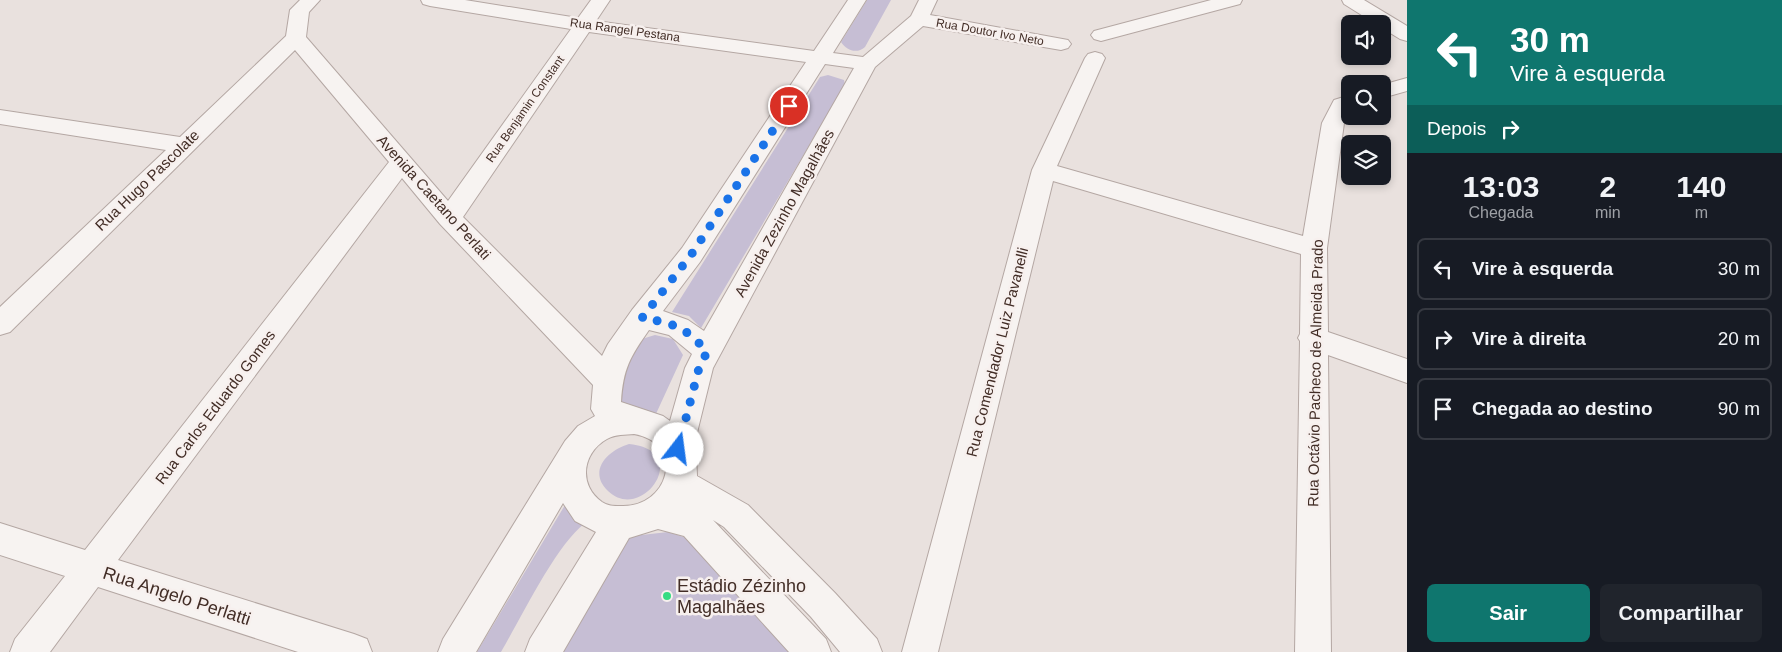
<!DOCTYPE html>
<html lang="pt">
<meta charset="utf-8">
<style>
body{margin:0;font-family:Arial,sans-serif;background:#20242c;color:#f1f3f6;height:100vh;display:flex;flex-direction:column;font-size:19px;white-space:nowrap}
*{box-sizing:border-box;margin:0}
p{font-size:16px;color:#9ea1a6}
.icon{flex:none;width:28px;height:28px;fill:none;stroke:currentColor;stroke-width:2;stroke-linecap:round;stroke-linejoin:round}
.map{position:relative;flex:1;overflow:hidden}
.panel{display:flex;flex-direction:column;background:#171b24;width:375px}
.panel>*{flex:none}
.hud{background:#0f766e;color:#fff;overflow:hidden}
.buttons{position:absolute;left:1341px;top:15px;display:grid;gap:10px}
.buttons a{display:grid;place-items:center;width:50px;height:50px;border-radius:8px;background:#171b24;box-shadow:0 2px 8px #0003;font-size:25px}
.pin{position:absolute;display:grid;place-items:center;width:42px;height:42px;color:#fff;margin:-21px;border:2px solid #fff;border-radius:50%;box-shadow:0 1px 5px #0007}
.me{position:absolute;width:55px;margin:-28px;rotate:15deg;stroke-linejoin:round;filter:drop-shadow(0 0 4px #0008)}
.turn{display:flex;align-items:center;gap:18px;height:105px;padding:0 20px;font-size:22px}
.turn .icon{width:65px;height:65px;stroke-width:2.5}
.turn b{display:block;font-size:35px;line-height:42px}
.then{display:flex;align-items:center;height:48px;padding:0 20px;background:#0003;gap:10px;font-size:19px}
.eta{display:flex;justify-content:space-evenly;align-items:center;height:85px;text-align:center}
.eta b{font-size:30px;font-weight:600;line-height:35px}
.action{display:flex;gap:10px;margin-top:auto;padding:10px 20px}
.action a{flex:1;height:58px;border-radius:8px;background:#0f766e;color:#fff;font-size:20px;font-weight:600;line-height:58px;text-align:center}
.action a+a{background:#20242c;color:#f1f3f6}
ul{padding:0;list-style:none}
li{display:flex;align-items:center;gap:15px;height:62px;margin:0 10px 8px;padding:0 10px;border:2px solid #363941;border-radius:8px}
li div{flex:1}
li b{display:block;font-size:19px}
li em{font-style:normal}
main{display:flex;flex:1;min-height:0}
.map>svg:first-child{display:block}
.green{fill:#c6bed4}
.lines{fill:none;stroke-linecap:round;stroke-linejoin:round}
.minor-casing{stroke:#b4a7a3;stroke-width:2}
.minor{fill:#f7f3f1;fill-rule:evenodd}
.route{stroke:#1a73e8;stroke-width:9;stroke-dasharray:0 16.2}
.poi-dot{fill:#35dc82;stroke:#f7f0ee;stroke-width:2}
.labels{text-anchor:middle;dominant-baseline:central;stroke-width:5;stroke-linejoin:round;paint-order:stroke}
.far-street-label{font-size:12px;fill:#422d26;stroke:#f7f0ee}
.street-label{font-size:15px;fill:#422d26;stroke:#f7f0ee}
.near-poi-label{font-size:18px;fill:#422d26;stroke:#f7f0ee;text-anchor:start}
.near-street-label{font-size:18px;fill:#422d26;stroke:#f7f0ee}
</style>
<main>
<div class="map">
<svg width="1407" height="652" viewBox="0 0 1407 652">
<rect width="100%" height="100%" fill="#e9e1de"/>
<path class="green" d="M867,0H891L865,47C857,54 847,51 841,42Z
M828,75L844,80L845,85L701,328L689,316L672,312L820,77Z
M655,335L673,339L683,355L655,416L622,411L621,354L635,341Z
M629,444C694,450 642,524 608,491C587,471 608,450 629,444Z
M565,505L585,523C556,545 521,618 501,652H477Z
M668,532L696,541L791,652H558L624,537Z"/>
<g class="lines">
<defs>
<path id="minor" d="M300,0H320L309,12L306,37L448,201L571,29L430,6L423,4L421,0H465L578,18L591,0H610L596,21L814,51L848,0H866L833,53L863,57L911,16L919,0H937L930,15L1068,40L1071,44L1068,48L1061,50L923,26L875,67L713,368L693,449L696,454L697,476L748,505L835,593L877,639L882,652H840L811,617L724,527L713,520L826,639L831,652H789L684,536L658,529L629,538L563,652H525L530,639L596,532L575,521L563,503L476,652H438L443,639L565,441L578,426L595,416L591,409L593,385L440,224L402,178L118,560L354,634L367,639L372,652H298L98,587L50,652H10L15,639L65,576L0,555V523L85,550L389,162L295,50L10,332L0,335V307L166,150L0,124V110L180,137L286,36L290,10ZM589,32L806,62L682,248L632,310L608,344L602,356L463,217ZM825,64L854,68L704,331L688,320L663,311L700,262ZM649,330L669,335L692,354L685,368L670,421L663,416L621,402C623,369 630,357 649,330ZM634,434C687,443 669,509 620,506C613,506 608,506 602,502C578,485 582,453 607,439C615,434 626,435 634,434Z
M1211,0H1242L1240,4L1101,41L1094,39L1091,35L1094,31Z
M1342,0H1364L1407,26V41L1400,39L1382,28V24H1376L1344,4Z
M1095,52L1102,54L1105,58L1057,166L1303,236L1322,123L1334,100L1350,95V111L1344,123L1327,248L1328,332L1407,359V383L1328,355L1331,652H1295L1300,341L1298,338L1300,334L1301,254L1053,181L938,652H902L1032,170L1085,58L1088,54Z
M1407,78V91L1382,98V85Z"/>
</defs>
<use href="#minor" class="minor-casing"/>
<use href="#minor" class="minor"/>
</g>
<g class="lines">
<path class="route" d="M678,449L699,368L707,352C686,327 673,323 642,318L691,255L789,106"/>
</g>
<circle class="poi-dot" cx="667" cy="596" r="5"/>
<g class="labels">
<g class="far-street-label">
<text transform="translate(625 30) rotate(8)">Rua Rangel Pestana</text>
<text transform="translate(990 32) rotate(10)">Rua Doutor Ivo Neto</text>
<text transform="translate(525 109) rotate(-55)">Rua Benjamin Constant</text>
</g>
<g class="street-label">
<text transform="translate(147 180) rotate(-44)">Rua Hugo Pascolate</text>
<text transform="translate(434 197) rotate(48)">Avenida Caetano Perlati</text>
<text transform="translate(784 213) rotate(-61)">Avenida Zezinho Magalhães</text>
<text transform="translate(997 352) rotate(-76)">Rua Comendador Luiz Pavanelli</text>
<text transform="translate(1315 373) rotate(-89)">Rua Octávio Pacheco de Almeida Prado</text>
<text transform="translate(215 407) rotate(-53)">Rua Carlos Eduardo Gomes</text>
</g>
<g class="near-poi-label">
<text x="677" y="586">Estádio Zézinho<tspan x="677" dy="21">Magalhães</tspan></text>
</g>
<g class="near-street-label">
<text transform="translate(177 596) rotate(18)">Rua Angelo Perlatti</text>
</g>
</g>
</svg>
<div class="buttons">
<a><svg class="icon" aria-label="sound" viewBox="0 0 24 24"><path d="M4 9h4l5-4v14l-5-4H4zM17 9q2 3 0 6"/></svg></a>
<a><svg class="icon" aria-label="search" viewBox="0 0 24 24"><circle cx="10" cy="10" r="6"/><path d="M15 15l6 6"/></svg></a>
<a><svg class="icon" aria-label="layers" viewBox="0 0 24 24"><path d="M12 4l9 5-9 5-9-5zM3 14l9 5 9-5"/></svg></a>
</div>
<div class="pin" style="left:789px;top:106px;background:#d93025"><svg class="icon" aria-label="arrive" viewBox="0 0 24 24"><path d="M6 21V4h12l-3 4 3 4H6"/></svg></div>
<svg class="me" style="left:678px;top:449px" viewBox="-20 -20 40 40"><circle r="19" fill="#fff"/><path d="M0-13L10 11 0 6-10 11z" fill="#1a73e8"/></svg>
</div>
<section class="panel">
<div class="hud">
<div class="turn"><svg class="icon" aria-label="left" viewBox="0 0 24 24"><path d="M17 20v-9H6M10 6l-5 5 5 5"/></svg><div><b>30 m</b>Vire à esquerda</div></div>
<div class="then">Depois<svg class="icon" aria-label="right" viewBox="0 0 24 24"><path d="M7 20v-9h11M14 6l5 5-5 5"/></svg></div>
</div>
<div class="eta">
<div><b>13:03</b><p>Chegada</p></div>
<div><b>2</b><p>min</p></div>
<div><b>140</b><p>m</p></div>
</div>
<ul>
<li><svg class="icon" aria-label="left" viewBox="0 0 24 24"><path d="M17 20v-9H6M10 6l-5 5 5 5"/></svg><div><b>Vire à esquerda</b></div><em>30 m</em></li>
<li><svg class="icon" aria-label="right" viewBox="0 0 24 24"><path d="M7 20v-9h11M14 6l5 5-5 5"/></svg><div><b>Vire à direita</b></div><em>20 m</em></li>
<li><svg class="icon" aria-label="arrive" viewBox="0 0 24 24"><path d="M6 21V4h12l-3 4 3 4H6"/></svg><div><b>Chegada ao destino</b></div><em>90 m</em></li>
</ul>
<div class="action"><a>Sair</a><a>Compartilhar</a></div>
</section>
</main>
